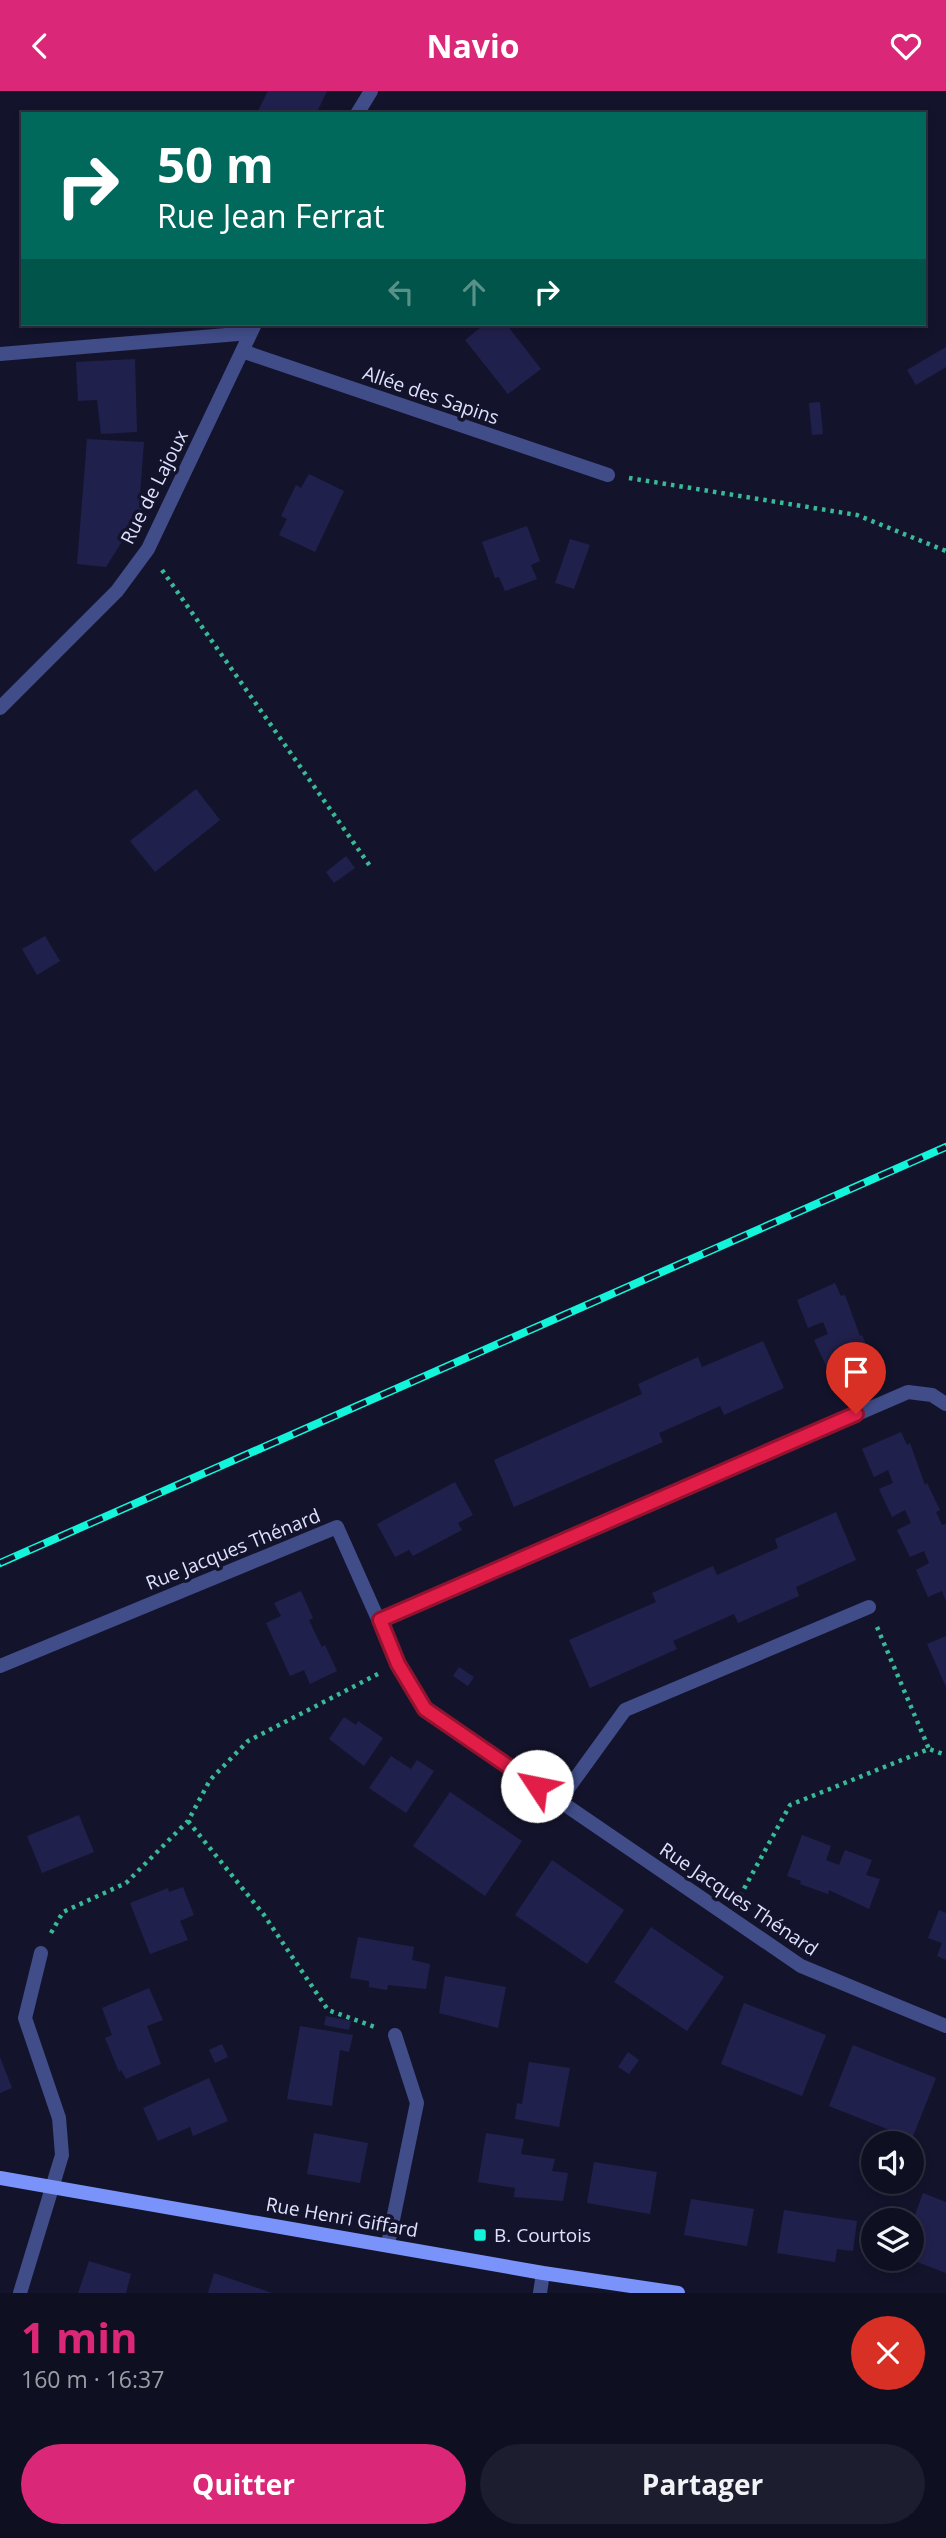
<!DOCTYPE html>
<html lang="fr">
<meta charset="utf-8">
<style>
body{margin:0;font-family:"Open Sans",sans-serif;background:#1c1d2e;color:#f1f3f6;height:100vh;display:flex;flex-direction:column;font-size:26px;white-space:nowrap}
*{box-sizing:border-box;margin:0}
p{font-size:23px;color:#9b9ca5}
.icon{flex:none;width:38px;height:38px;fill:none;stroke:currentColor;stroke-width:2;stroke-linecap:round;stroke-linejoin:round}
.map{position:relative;height:2202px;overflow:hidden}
.sheet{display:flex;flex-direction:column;background:#0e0f21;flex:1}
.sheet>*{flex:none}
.top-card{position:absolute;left:21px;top:21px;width:905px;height:214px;border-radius:0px;box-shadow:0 4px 10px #0003,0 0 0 2px #2e2f3f;background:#00695c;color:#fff;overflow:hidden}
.controls{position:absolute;left:861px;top:2040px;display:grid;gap:14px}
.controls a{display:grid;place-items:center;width:63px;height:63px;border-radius:50%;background:#0e0f21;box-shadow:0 4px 10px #0003,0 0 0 2px #2e2f3f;font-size:35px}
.pin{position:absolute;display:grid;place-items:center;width:60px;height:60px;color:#fff;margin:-72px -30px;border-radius:50% 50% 50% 0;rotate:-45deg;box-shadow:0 0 7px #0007}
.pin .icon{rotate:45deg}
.me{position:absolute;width:77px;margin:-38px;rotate:304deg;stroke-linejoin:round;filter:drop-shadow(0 0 5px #0008)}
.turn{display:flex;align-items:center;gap:24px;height:147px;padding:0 21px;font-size:32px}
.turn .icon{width:91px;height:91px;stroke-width:2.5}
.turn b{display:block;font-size:49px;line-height:60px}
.lanes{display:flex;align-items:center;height:66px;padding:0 21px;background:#0003;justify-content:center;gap:35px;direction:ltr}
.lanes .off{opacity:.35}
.round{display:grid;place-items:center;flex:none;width:74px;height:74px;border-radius:37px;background:#1c1d2e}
.head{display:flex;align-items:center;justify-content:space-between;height:119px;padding:0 21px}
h1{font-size:42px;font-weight:700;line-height:52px;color:#db2777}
.action{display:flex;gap:14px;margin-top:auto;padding:14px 21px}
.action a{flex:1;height:80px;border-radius:42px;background:#db2777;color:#fff;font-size:28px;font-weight:700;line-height:80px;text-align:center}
.action a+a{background:#1c1d2e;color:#f1f3f6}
header{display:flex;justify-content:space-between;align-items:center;height:91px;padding:0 21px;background:#db2777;color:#fff;font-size:32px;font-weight:700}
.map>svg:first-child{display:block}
.building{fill:#20204c}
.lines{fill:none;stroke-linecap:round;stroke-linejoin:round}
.path{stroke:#37ba95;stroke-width:4.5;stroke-dasharray:3.5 5;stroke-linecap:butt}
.street{stroke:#404d89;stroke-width:14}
.secondary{stroke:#7a93fa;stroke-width:14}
.rail-casing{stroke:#13f5da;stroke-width:8}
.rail{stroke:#13142c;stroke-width:5;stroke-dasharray:16;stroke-linecap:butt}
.route-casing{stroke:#92132f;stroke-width:18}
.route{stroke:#e11d48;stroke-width:12}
.poi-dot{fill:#13f5da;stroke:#13142c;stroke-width:2.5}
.labels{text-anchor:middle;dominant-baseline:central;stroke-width:7;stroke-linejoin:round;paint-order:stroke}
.street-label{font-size:19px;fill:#dfe2fe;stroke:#13142c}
.poi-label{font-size:19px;fill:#dfe2fe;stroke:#13142c;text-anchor:start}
</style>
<header><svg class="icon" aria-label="back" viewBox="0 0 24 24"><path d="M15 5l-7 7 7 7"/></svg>Navio<svg class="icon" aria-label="heart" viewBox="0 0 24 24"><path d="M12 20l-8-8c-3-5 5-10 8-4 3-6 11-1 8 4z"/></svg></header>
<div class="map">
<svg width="946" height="2202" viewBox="0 0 946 2202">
<rect width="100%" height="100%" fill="#13142c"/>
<path class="building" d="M268,0H327L316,23H265L258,20Z
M485,233H506L541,278L508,303L465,249Z
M946,256V276L916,294L907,279Z
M135,268L137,341L101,343L97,309L78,310L76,271Z
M820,311L823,343L812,344L809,312Z
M87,348L144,351L139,417H143L106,476L77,473Z
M309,383L344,400L315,461L279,444L287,428L281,425L296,394L301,397Z
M527,435L540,470L531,474L537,488L505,500L499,486L495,487L482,451Z
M570,448L590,454L574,498L555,492Z
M196,698L220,729L155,781L130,750Z
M346,765L355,777L334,792L326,781Z
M45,845L60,870L37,884L22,858Z
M835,1192L841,1205L845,1204L860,1245L862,1244L874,1271L846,1283L840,1271L827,1277L814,1249L828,1243L823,1231L808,1237L797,1209Z
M763,1250L784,1297L724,1324L720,1315L682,1332L659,1342L663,1351L514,1416L494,1369L642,1303L638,1293L669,1279L698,1266L702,1276Z
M901,1341L907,1354L910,1352L925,1394L927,1392L940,1419L936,1421L942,1434L946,1433V1510L942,1500L928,1506L916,1479L929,1472L924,1460L910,1466L897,1439L911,1432L905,1419L892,1426L879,1398L893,1392L888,1379L874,1386L862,1358Z
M455,1391L473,1424L458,1432L462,1439L413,1465L409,1459L395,1466L377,1433Z
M836,1421L856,1469L796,1496L799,1505L738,1532L734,1523L673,1550L677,1558L590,1597L569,1549L656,1511L652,1502L713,1475L717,1484L778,1457L775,1448Z
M301,1500L313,1527L309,1529L315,1542L322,1556L325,1554L337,1580L310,1593L304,1579L290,1585L266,1532L281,1525L274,1512Z
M946,1545V1596L927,1553Z
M459,1576L474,1586L468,1595L453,1585Z
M344,1626L356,1634L358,1630L383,1647L364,1675L329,1648Z
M391,1665L411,1678L417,1669L434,1680L406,1722L369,1697Z
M450,1701L522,1750L485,1805L413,1755Z
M79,1724L94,1761L42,1782L27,1745Z
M802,1744L831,1755L826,1769L839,1774L845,1759L872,1769L866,1784L880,1788L869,1818L829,1799L828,1803L800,1793L801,1790L787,1785Z
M552,1769L624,1819L587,1873L515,1824Z
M183,1796L194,1824L180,1830L188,1849L150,1863L130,1812L168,1797L169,1801Z
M939,1819L946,1822V1869L937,1865L942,1852L928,1847Z
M651,1836L724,1886L687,1940L614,1891Z
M358,1846L414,1856L412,1869L430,1873L426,1898L388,1894L387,1899L369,1896V1890L350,1887Z
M445,1885L506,1896L498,1937L439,1922Z
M149,1897L163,1929L147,1935L161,1973L126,1988L121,1979L119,1981L105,1947L112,1944L102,1917Z
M744,1912L826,1944L802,2005L721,1973Z
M326,1925L351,1930L349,1939L324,1934Z
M300,1935L353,1944L349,1961L340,1959L332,2015L287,2008Z
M222,1953L228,1966L215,1972L209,1959Z
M853,1954L936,1987L912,2048L829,2015Z
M628,1961L639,1969L629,1983L618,1976Z
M0,1966L12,1997L0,2002Z
M529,1971L570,1977L559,2036L515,2028L517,2012L522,2013Z
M209,1987L228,2030L193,2045L190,2036L158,2050L143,2017Z
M314,2042L368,2052L360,2092L307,2083Z
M486,2042L524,2048L521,2063L555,2068L552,2080L568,2082L563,2110L514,2106L515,2097L478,2091Z
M594,2071L657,2081L650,2123L587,2112Z
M923,2102L946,2111V2182L912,2169V2132Z
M691,2108L754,2118L747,2155L684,2144Z
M784,2119L857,2130L853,2160L837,2158L835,2171L777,2162Z
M89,2170L131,2183L126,2202H78Z
M214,2182L272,2202H208Z"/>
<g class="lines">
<path class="path" d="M629,387L857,424L946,460
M162,479L370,775
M877,1536L929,1658
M188,1730L264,1824L328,1919L375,1936
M740,1805L790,1714L929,1658L946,1664
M51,1842L63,1821L126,1792L188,1730L210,1689L248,1650L378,1583"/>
<path class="street" d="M357,23L371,0
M242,260L608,384
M0,263L250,242
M0,617L117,500L148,458L255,233
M380,1529L908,1301L932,1304L946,1313
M0,1575L337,1436L398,1573L425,1618L801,1875L946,1935
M559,1710L625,1619L869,1516
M388,2153L417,2012L395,1944
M20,2202L62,2064L59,2027L25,1927L41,1862
M540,2202L543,2182"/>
<path class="secondary" d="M0,2087L543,2182L678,2202"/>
<defs>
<path id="rail" d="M0,1472L946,1056"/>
</defs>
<use href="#rail" class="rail-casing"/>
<use href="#rail" class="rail"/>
</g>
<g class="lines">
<defs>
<path id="route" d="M537,1695L425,1618L398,1573L380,1529L856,1323"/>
</defs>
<use href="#route" class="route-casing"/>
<use href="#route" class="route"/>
</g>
<rect class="poi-dot" x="473" y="2137" width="14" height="14" rx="3.5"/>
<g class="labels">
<g class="street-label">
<text transform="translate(431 304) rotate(19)">Allée des Sapins</text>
<text transform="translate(154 396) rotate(-63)">Rue de Lajoux</text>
<text transform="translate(233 1458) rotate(-22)">Rue Jacques Thénard</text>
<text transform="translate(739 1808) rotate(34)">Rue Jacques Thénard</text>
<text transform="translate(342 2126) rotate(10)">Rue Henri Giffard</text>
</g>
<g class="poi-label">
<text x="494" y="2144">B. Courtois</text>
</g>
</g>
</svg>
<div class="controls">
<a><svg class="icon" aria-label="sound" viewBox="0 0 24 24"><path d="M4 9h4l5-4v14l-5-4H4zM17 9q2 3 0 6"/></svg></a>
<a><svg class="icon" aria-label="layers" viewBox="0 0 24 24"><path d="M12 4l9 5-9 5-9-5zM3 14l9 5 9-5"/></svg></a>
</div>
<div class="pin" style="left:856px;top:1323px;background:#d93025"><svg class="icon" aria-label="arrive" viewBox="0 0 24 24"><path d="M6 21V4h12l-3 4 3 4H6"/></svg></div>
<svg class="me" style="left:537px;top:1695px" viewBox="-20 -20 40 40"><circle r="19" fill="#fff"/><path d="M0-13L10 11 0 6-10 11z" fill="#e11d48"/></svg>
<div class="top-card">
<div class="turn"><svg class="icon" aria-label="right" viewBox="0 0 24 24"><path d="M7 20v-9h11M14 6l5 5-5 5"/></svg><div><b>50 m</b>Rue Jean Ferrat</div></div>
<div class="lanes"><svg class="icon off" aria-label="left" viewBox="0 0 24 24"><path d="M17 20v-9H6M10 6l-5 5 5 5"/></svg><svg class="icon off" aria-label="ahead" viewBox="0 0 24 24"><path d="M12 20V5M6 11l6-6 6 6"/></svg><svg class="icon" aria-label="right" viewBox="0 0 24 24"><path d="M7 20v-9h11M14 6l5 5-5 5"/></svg></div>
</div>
</div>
<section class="sheet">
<div class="head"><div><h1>1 min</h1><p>160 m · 16:37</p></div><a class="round" style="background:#d93025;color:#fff"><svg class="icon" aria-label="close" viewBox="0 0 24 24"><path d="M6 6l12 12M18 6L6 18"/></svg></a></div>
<div class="action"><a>Quitter</a><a>Partager</a></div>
</section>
